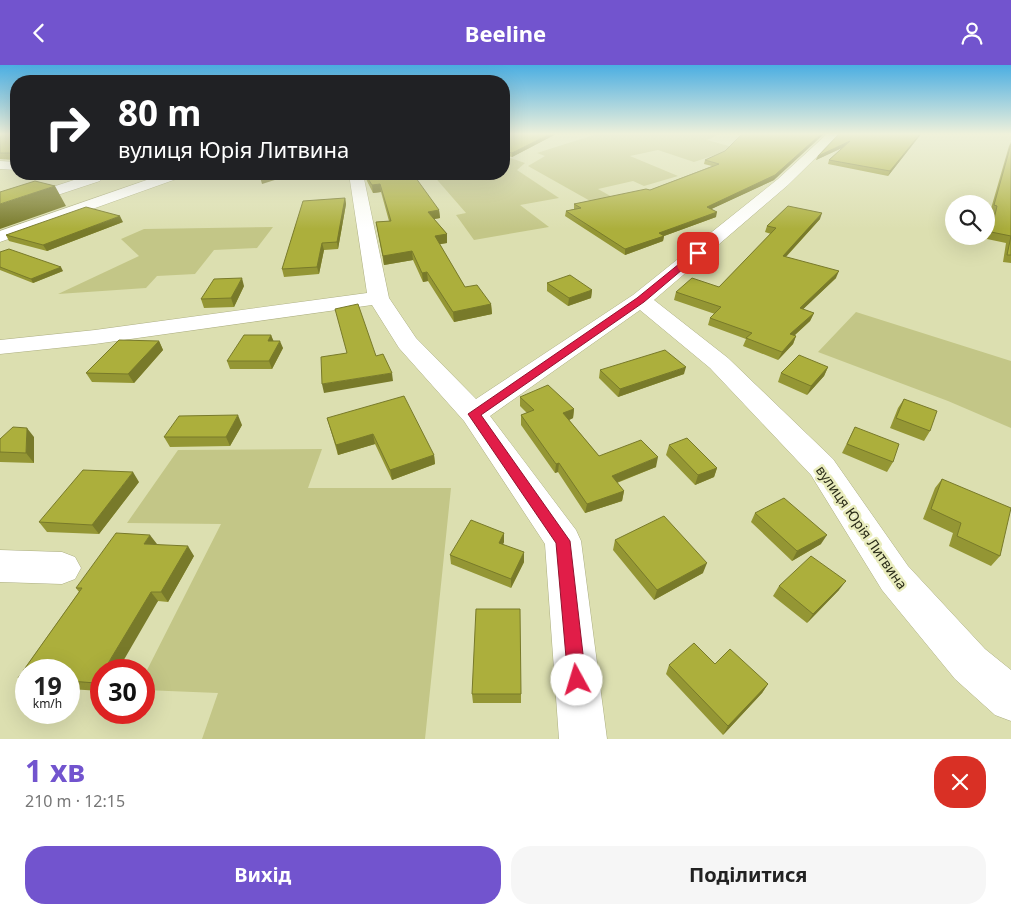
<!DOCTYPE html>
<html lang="uk">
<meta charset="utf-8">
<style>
body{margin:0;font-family:"Noto Sans",sans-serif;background:#f6f6f6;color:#222;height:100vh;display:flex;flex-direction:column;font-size:19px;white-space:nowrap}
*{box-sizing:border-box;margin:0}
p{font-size:16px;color:#767676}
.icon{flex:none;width:28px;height:28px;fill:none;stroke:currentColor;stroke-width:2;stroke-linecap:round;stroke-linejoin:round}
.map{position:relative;height:674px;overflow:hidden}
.side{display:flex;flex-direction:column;background:#fff;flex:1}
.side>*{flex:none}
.top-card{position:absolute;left:10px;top:10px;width:500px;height:105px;border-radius:20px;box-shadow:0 5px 20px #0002;background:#202124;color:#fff;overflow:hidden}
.fabs{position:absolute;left:945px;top:130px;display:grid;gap:10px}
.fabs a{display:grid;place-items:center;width:50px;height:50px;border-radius:50%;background:#fff;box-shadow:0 5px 20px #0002;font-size:25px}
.speed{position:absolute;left:15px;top:594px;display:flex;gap:10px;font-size:25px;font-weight:700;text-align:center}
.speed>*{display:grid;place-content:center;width:65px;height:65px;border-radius:50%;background:#fff;box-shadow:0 5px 20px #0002;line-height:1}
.speed small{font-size:12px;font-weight:400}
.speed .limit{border:8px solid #d22;background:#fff;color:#111}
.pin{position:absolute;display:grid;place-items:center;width:42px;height:42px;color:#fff;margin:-21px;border-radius:10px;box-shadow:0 2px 8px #0006}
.me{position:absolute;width:55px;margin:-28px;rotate:354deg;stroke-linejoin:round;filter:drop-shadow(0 0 4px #0008)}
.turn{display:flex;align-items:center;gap:18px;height:105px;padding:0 25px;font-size:22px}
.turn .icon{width:65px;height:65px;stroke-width:2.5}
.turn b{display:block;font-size:35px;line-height:42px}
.round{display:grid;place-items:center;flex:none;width:52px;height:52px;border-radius:20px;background:#f6f6f6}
.overview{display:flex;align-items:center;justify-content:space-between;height:85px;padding:0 25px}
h1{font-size:30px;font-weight:700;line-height:38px;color:#7254ce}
.action{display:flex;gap:10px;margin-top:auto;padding:10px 25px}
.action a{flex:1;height:58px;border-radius:20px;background:#7254ce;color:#fff;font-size:20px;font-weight:700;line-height:58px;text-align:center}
.action a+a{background:#f6f6f6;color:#222}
header{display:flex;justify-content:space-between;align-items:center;height:65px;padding:0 25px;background:#7254ce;color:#fff;font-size:22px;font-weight:700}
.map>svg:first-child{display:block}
.green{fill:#c3c687}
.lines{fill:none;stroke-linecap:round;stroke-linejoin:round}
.minor-casing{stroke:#acae81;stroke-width:1}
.minor{fill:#fff;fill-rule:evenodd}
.wall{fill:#949634}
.shaded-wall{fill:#787a2a}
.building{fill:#acaf3c;stroke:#787a2a}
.route{fill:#e11d48;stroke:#92132f}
.labels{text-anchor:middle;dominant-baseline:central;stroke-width:5;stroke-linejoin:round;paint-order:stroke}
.street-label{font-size:14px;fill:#2b2c19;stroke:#e9ecbd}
</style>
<header><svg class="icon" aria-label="back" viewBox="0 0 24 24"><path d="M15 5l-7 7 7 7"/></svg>Beeline<svg class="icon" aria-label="person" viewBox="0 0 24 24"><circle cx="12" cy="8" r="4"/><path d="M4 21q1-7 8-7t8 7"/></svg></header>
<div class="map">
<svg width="1011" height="674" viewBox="0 0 1011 674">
<rect width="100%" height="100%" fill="#dcdfb0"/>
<path class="green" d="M597,69H720L707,75L736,83L694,97L658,85L630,91L678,111L644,121L633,116L598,124L644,150L624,155L528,101L545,91L537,88Z
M504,91L525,98L517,105L559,133L520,140L549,162L474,175L456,150L466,148L432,109H504Z
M273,162L257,183L214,185L195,209L157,211L146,223L58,229L139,191L121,174L144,164Z
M856,247L1011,296V363L948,336L818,287Z
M322,384L308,423H451L425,674H202L218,628L144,625V611L221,459L127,458L178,385Z"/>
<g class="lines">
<defs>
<path id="minor" d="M504,69H510V70L504,74Z
M827,69H840L788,120L654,235L728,293L833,394L908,501L985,584L1011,605V656L995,650L955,614L882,525L811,410L710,303L640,245L490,351L576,465L581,476L607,674H559L545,479L464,356L399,283L372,240L95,279L0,289V275L95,265L367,228L349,109H363L389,233L416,273L476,334L633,230L778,114Z
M0,96L16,97V105L0,104Z
M65,109H95L102,113L100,116L0,149V139L77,114L67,112Z
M164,109H184L182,112L0,177V166Z
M0,485L62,487L75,492L81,503L75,514L62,519L0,517Z"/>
</defs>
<use href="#minor" class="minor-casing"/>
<use href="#minor" class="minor"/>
</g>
<path class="wall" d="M0,69H16V97L15,95L0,94Z
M509,69H556L512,92L504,90V70L505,72Z
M839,69H921L888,111L828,99L829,95L842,83L816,95L818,91Z
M1011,77V198L1003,197L1006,178L987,174L993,147H990L1009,81Z
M705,95L774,115L711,144L716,152L664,171L663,176L625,190L565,151L566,146L574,144V139L650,125L712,101L704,99Z
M365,109L439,145L440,153L434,154L447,169V178L439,179L465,222L491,239L492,249L454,257L428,216L423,217L413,195L384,200L376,157L389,156L381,127L373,128L367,116Z
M345,133L346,139L338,184L324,185L319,209L284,212L282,204Z
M820,154L786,192L836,213L803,244L814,248L810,256L794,271H796L793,279L778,295L743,281L746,274L708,260L710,253L715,249L674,235L676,227L719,222L771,169L765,167L767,161Z
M123,157L47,186L9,176L6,170Z
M0,187L63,206L33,218L0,205Z
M547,218L592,225L591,233L568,241L547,226Z
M244,221L234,242L204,243L201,234Z
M271,270L273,276L283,283L272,304H230L227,296Z
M159,276L163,285L134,318L92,317L86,308Z
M828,302L824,311L807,330L778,317L781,308Z
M600,305L684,309L618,332L599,313Z
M520,332L574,344L573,353L569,355L599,391L656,402L617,418L624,426L622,436L585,448L558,407L555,408L521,360V350L527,348L520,341Z
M904,334L930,366L924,376L890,363L898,343Z
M327,353L434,390L435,399L392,415L375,379L338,390Z
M242,360L230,381L170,382L164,372Z
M855,362L893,397L887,407L842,388Z
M34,372V398L0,397V374Z
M669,380L717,403L714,412L695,420L666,390Z
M942,414L1000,491L991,501L949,481L953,468L923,454L935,423Z
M139,417L99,469L47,467L39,457Z
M755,448L821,479L792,496L751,457Z
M504,468V477L503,479L524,497L511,523L451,499L450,490Z
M615,475L703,508L654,535L613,485Z
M157,479L194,491L168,537L158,536L101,605V626L69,624V605H26V620L18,613L79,527L76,523Z
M779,521L839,525L807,558L773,531Z
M715,599L768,619L762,628L723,670L666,609L669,600Z
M472,629H521V638H473Z"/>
<path class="shaded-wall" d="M550,69H556L512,92V88Z
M821,69H824L774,115L705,147L707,142Z
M920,69H921L888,111L890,106Z
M850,76L848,80L816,95L818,91Z
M270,109H294L262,119L260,112Z
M380,119L381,127L373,128L372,120Z
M55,121L66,141L0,164V139Z
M345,133L346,139L338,184L337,177Z
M439,145L440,153L428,155V147Z
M717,147L716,152L664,171L663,176L625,190V184L659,168Z
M822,148L820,154L780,198L783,191Z
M120,151L123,157L47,186L43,180Z
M447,169V178L435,180V171Z
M322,178L324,185L319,209L317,202Z
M412,186L413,195L384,200L383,191Z
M61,202L63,206L33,218L31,214Z
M839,206L836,213L797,250L800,243Z
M427,207L428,216L423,217L422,208Z
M242,213L244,221L234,242L231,233Z
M592,225L591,233L568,241L569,233Z
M491,239L492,249L454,257L453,247Z
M814,248L810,256L787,277L790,269Z
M271,270L274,277L268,276Z
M796,271L793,279L778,295L782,287Z
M159,276L163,285L134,318L128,309Z
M280,276L283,283L272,304L269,296Z
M686,302L684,309L618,332L620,324Z
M828,302L824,311L807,330L811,321Z
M392,308L393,316L324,328L322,319Z
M574,344L573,353L563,358V348Z
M238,350L242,360L230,381L226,372Z
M27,363L34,372V398L26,388Z
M373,369L375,379L338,390L336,380Z
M434,390L435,399L392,415L390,405Z
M658,392L656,402L610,420L612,411Z
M559,398L558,407L555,408L556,399Z
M717,403L714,412L695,420L698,410Z
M133,407L139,417L99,469L92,460Z
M624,426L622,436L585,448L587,439Z
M504,468V477L499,487V478Z
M150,470L157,479H144Z
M827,470L821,479L792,496L797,486Z
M188,481L194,491L168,537L161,527Z
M524,487V497L511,523V514Z
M707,498L703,508L654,535L657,525Z
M846,516L839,525L807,558L813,549Z
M151,527L158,536L118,605H104Z
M101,609V623L96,618Z
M768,619L762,628L723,670L728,661Z"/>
<path class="building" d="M0,69H16V93H14L12,88H0Z
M509,69H550L512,88L504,86V70L505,72Z
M742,69H821L775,110L707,142L717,147L659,168L664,171L625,184L566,146L581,143L574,139L646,124L650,125L719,99L705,95L725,86Z
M839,69H920L890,106L829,95L850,76L818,91Z
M1011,79V190H1007L1011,171L991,167L997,141L994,140Z
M259,109H270L260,112Z
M365,109H413L439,145L428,147L447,169L435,171L465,222L477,220L491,239L453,247L427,207L422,208L412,186L383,191L376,157L391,156L380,119L372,120Z
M35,116L55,121L0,139V127Z
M345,133L337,177L322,178L317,202L282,204L303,136Z
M788,141L822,148L783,191L839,206L800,243L814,248L790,269L796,271L782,287L746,273L752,268L710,253L721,242L676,227L692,213L719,222L776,163L767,161Z
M86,142L120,151L43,180L6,170Z
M9,184L61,202L31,214L0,202V187Z
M570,210L592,225L569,233L547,218Z
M242,213L231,233L201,234L214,214Z
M358,239L376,291L383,289L392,308L322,319L321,292L347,288L335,244Z
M244,270H271L268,276H280L269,296H227Z
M119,275L159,276L128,309L86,308Z
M665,285L686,302L620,324L600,305Z
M799,290L828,302L811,321L781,308Z
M548,320L574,344L563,348L599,391L641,375L658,392L612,411L624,426L587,439L559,398L556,399L521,350L534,345L520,332Z
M404,331L434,390L390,405L373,369L336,380L327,353Z
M904,334L937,346L930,366L896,353Z
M238,350L226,372H164L179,351Z
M13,362L27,363L26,388L0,387V374Z
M855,362L899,379L893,397L847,379Z
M687,373L717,403L698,410L669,380Z
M83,405L133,407L92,460L39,457Z
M942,414L1011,443L1000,491L957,471L961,458L931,444Z
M784,433L827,470L797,486L755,448Z
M664,451L707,498L657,525L615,475Z
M471,455L504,468L499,478L524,487L511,514L450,490Z
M116,468L150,470L144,479L188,481L161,527H151L104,605H101V609L96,618L69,616V605H26V614L18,613L82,523H76Z
M811,491L846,516L813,549L779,521Z
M476,544H520L521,629H472Z
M694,578L715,599L730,584L768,619L728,661L669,600Z"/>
<linearGradient id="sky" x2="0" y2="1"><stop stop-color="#4baee2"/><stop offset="0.42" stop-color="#eff1db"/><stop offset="1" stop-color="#eff1db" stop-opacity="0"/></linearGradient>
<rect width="1011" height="164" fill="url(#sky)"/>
<path class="route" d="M695,186L702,188L644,237L481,350L570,476L586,615L583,621L577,624L570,621L568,615L556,478L468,349L637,233Z"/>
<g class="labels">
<g class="street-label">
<text transform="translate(862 462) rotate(55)">вулиця Юрія Литвина</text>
</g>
</g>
</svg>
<div class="fabs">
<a><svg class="icon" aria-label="search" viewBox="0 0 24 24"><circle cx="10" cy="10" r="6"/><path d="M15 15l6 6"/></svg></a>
</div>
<div class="speed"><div>19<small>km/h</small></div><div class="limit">30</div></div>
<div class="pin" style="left:698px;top:188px;background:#d93025"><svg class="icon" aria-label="arrive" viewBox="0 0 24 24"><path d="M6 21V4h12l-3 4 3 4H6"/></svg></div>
<svg class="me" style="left:577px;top:615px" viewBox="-20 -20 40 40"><circle r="19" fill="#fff"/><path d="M0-13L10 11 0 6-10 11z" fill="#e11d48"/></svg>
<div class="top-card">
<div class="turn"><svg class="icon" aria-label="right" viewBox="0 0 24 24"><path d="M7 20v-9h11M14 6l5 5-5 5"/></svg><div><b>80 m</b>вулиця Юрія Литвина</div></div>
</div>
</div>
<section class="side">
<div class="overview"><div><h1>1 хв</h1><p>210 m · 12:15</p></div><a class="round" style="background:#d93025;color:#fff"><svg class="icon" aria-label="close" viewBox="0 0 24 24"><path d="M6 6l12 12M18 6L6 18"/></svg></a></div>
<div class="action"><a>Вихід</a><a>Поділитися</a></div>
</section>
